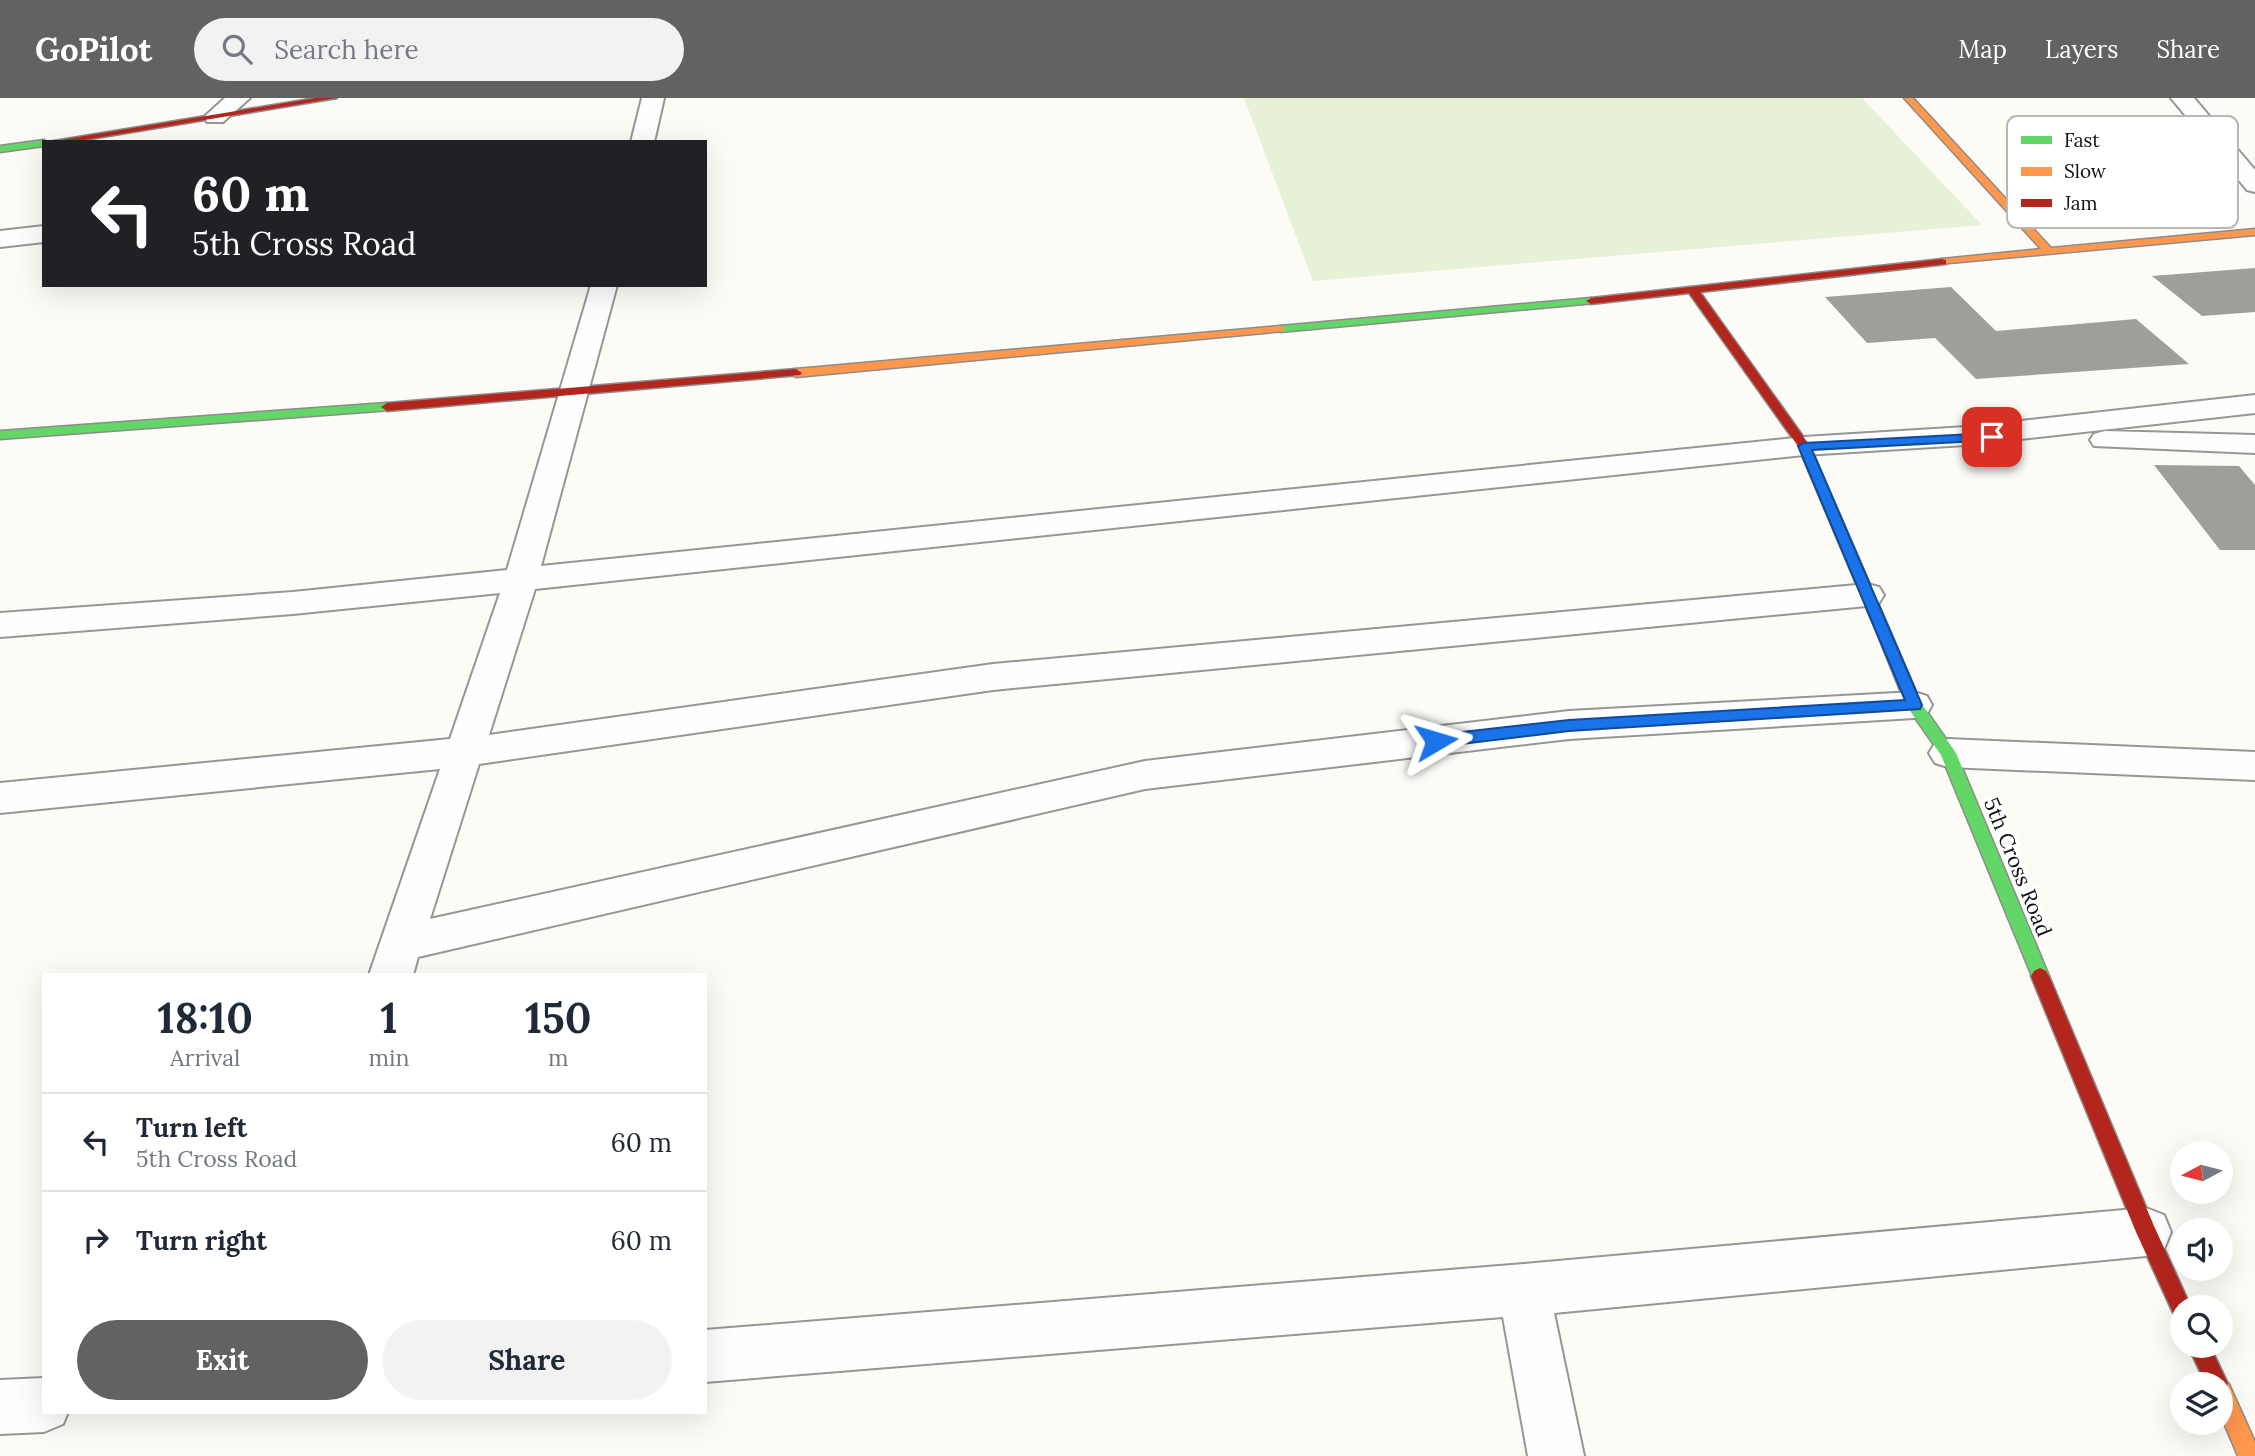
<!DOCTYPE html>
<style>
body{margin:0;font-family:Lora,serif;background:#f2f2f3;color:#1f2937;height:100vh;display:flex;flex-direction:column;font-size:26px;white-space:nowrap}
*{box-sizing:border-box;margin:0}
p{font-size:23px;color:#747a83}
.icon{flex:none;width:38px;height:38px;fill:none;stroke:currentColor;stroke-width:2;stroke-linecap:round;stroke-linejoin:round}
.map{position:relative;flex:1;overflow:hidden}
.panel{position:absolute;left:42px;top:875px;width:665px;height:441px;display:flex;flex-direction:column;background:#fff;border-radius:0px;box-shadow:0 7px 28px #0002}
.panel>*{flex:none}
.hud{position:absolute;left:42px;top:42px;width:665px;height:147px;border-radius:0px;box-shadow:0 7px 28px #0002;background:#202124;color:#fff;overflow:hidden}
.needle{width:46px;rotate:263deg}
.tools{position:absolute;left:2170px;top:1043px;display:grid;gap:14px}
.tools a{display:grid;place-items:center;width:63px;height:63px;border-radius:50%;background:#fff;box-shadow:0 7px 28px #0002;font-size:35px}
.pin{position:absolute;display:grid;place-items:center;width:60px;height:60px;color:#fff;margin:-30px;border-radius:14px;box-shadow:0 4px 10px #0006}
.me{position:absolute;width:77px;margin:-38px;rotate:83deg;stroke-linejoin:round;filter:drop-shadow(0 0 5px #0008)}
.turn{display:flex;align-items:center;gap:24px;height:147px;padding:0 35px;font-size:32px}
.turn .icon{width:91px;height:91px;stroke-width:2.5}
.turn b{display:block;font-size:49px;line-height:60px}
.eta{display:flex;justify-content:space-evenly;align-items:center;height:119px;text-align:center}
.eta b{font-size:42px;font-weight:800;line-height:49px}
.button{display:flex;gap:14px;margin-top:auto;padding:14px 35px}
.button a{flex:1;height:80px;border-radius:42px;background:#636260;color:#fff;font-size:28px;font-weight:800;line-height:80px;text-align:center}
.button a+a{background:#f2f2f3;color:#1f2937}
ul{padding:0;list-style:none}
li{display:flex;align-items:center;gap:21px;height:98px;padding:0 35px;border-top:2px solid #e0e1e3}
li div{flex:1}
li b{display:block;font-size:26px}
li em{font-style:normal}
header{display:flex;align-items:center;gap:42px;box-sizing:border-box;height:98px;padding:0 35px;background:#636260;color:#fff}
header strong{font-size:33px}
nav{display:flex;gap:38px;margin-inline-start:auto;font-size:24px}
.search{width:490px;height:63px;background:#f2f2f3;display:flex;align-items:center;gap:18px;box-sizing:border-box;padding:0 24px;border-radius:38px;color:#747a83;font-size:26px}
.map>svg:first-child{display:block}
.green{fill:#e6f1d7}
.building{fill:#a09e9b}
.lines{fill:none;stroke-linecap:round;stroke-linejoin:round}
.street-casing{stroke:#969694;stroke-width:4}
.fast-casing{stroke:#8d8c8a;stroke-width:3}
.slow-casing{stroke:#8d8c8a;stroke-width:3}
.jam-casing{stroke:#8d8c8a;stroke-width:3}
.street{fill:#fffefe;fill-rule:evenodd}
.fast{fill:#63d668;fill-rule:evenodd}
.slow{fill:#ff974d;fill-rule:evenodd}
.jam{fill:#b3261e;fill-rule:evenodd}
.route{fill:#1a73e8;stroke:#114b97;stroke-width:2}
.labels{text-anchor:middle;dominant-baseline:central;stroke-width:7;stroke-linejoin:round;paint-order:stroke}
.street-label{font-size:21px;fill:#101010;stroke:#fff}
.key{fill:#fff;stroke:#b7b7b7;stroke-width:2}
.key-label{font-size:19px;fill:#101010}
</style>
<header>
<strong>GoPilot</strong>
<div class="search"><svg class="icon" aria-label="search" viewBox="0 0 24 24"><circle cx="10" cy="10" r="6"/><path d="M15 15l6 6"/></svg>Search here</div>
<nav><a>Map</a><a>Layers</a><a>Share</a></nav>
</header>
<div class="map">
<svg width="2255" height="1358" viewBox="0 0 2255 1358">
<rect width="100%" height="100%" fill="#fcfbf6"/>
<path class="green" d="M1244,0H1862L1982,127L1313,183Z"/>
<path class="building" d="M2255,170V214L2202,218L2152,178Z
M1951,189L1996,233L2136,221L2189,266L1976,281L1935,240L1867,245L1825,199Z
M2154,367L2239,368L2255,387V452H2220Z"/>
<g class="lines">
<defs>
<path id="street" d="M225,0H250L223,24H207L204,19Z
M642,0H664L654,44H631Z
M2171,0H2194L2255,72V94L2247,92Z
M44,128V144L0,149V133Z
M591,187H617L541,468L1804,339L1966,329L2255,297V315L1966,347L1804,357L535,491L489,637L993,566L1867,486L1879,489L1884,497L1879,505L1867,508L993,592L479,666L430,821L1145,663L1569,613L1914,594L1927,598L1932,607L1927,616L1914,620L1569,641L1145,691L418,859L413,877H369L440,671L0,715V685L450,641L500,495L293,516L0,539V515L293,494L507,472Z
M2105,333L2255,337V355L2094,348L2090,342L2094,336Z
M1948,641L2255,654V682L1948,669L1935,665L1929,655L1935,645Z
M2146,1110L2164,1117L2171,1134L2164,1151L2146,1158L1554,1215L1584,1358H1528L1503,1219L705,1284V1232L1524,1166Z
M44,1280V1314H68L63,1326L44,1334L0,1336V1282Z"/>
<path id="fast" d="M44,42L48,44H44V48L0,54V48Z
M1591,200L1596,203L1595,205L1280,234L1274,231L1280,228Z
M387,305L393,309L391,312L0,341V333Z
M1884,530L1891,535L1921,605L1956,655L2049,878L2046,883L2040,886L2034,883L1941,657L1906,607L1877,535Z"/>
<path id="slow" d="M1904,0H1913L2051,150L2255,131V137L1938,166V162L1942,161L2041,151Z
M1280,228L1284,229V233L796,279L790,275L796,271Z
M2221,1283L2229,1286L2255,1344V1358H2238L2221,1318V1286H2213Z"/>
<path id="jam" d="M316,0H337L72,44H48Z
M1942,161L1946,162V166L1700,194L1810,348L1891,535L1884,540L1877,535L1798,348L1689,195L1591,206L1586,203L1591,200Z
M796,271L802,275L800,277L387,313L381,309L387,305Z
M2040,870L2046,873L2049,878L2154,1128L2191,1209H2182V1223L2175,1219L2136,1134L2031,878L2034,873Z
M2188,1248H2210L2228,1286L2225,1294L2221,1295V1286H2206Z"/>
</defs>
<use href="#street" class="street-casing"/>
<use href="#fast" class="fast-casing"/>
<use href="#slow" class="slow-casing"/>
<use href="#jam" class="jam-casing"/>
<use href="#street" class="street"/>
<use href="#fast" class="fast"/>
<use href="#slow" class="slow"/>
<use href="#jam" class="jam"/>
</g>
<path class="route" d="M1992,335L1999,339L1997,342L1812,352L1922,607L1920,611L1569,633L1436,649L1429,643L1436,637L1569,622L1905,602L1798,348L1804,345Z"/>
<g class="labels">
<g class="street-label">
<text transform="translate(2018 769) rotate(68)">5th Cross Road</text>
</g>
</g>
<rect x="2007" y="18" width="231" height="112" rx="10" class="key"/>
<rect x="2021" y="38" width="31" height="8" fill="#63d668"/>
<rect x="2021" y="69" width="31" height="9" fill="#ff974d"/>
<rect x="2021" y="101" width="31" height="8" fill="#b3261e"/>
<g class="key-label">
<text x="2064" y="49">Fast</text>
<text x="2064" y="80">Slow</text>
<text x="2064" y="112">Jam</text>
</g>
</svg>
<div class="tools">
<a><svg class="needle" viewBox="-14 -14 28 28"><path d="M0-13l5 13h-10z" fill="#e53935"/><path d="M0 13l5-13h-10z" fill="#747a83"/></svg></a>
<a><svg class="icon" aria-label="sound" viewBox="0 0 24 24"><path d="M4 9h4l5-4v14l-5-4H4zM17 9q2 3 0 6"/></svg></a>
<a><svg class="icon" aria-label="search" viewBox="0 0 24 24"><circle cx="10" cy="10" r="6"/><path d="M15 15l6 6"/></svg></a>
<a><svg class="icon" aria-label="layers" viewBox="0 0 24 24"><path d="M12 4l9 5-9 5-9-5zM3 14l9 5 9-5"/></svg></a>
</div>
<div class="pin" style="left:1992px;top:339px;background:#d93025"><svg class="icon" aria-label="arrive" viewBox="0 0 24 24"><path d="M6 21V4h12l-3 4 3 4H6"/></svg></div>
<svg class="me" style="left:1436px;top:643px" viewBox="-20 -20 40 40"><path d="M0-17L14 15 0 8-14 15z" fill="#1a73e8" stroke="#fff" stroke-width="4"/></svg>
<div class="hud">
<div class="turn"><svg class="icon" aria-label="left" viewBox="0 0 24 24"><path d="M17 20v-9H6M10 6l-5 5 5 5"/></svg><div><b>60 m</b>5th Cross Road</div></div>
</div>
<section class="panel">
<div class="eta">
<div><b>18:10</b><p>Arrival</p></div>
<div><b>1</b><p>min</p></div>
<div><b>150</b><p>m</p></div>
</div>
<ul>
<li><svg class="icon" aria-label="left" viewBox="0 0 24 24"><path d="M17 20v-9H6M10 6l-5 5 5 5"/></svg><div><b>Turn left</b><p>5th Cross Road</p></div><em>60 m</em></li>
<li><svg class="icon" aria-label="right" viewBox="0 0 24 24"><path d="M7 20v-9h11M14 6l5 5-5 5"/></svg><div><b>Turn right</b></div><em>60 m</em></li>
</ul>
<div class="button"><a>Exit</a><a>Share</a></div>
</section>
</div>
